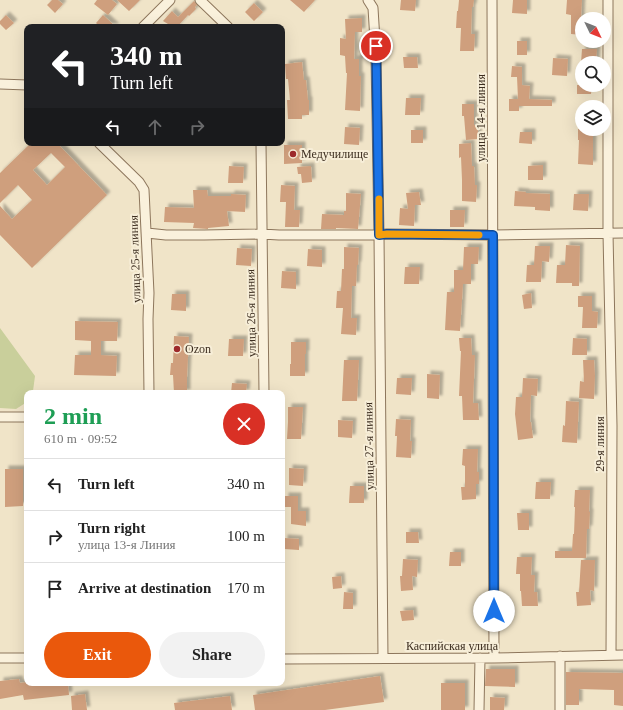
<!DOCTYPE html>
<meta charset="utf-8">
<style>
body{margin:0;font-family:"Times New Roman",serif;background:#f2f2f2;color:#222;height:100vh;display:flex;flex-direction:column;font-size:15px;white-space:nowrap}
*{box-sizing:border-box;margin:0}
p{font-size:13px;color:#767676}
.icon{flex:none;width:22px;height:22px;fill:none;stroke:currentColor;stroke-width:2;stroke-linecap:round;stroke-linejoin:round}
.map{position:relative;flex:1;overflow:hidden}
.details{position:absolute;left:24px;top:390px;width:261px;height:296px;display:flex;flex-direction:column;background:#fff;border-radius:8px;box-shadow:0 4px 16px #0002}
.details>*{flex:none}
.guide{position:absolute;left:24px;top:24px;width:261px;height:122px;border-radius:8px;box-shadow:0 4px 16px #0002;background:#202124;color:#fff;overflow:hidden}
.needle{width:26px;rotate:133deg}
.tools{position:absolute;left:575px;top:12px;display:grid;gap:8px}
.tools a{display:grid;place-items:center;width:36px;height:36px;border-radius:50%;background:#fff;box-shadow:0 4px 16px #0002;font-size:20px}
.pin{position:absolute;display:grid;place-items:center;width:34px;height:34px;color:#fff;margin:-17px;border:2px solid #fff;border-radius:50%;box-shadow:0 1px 4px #0007}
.me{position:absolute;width:44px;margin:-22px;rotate:0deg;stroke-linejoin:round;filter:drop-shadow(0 0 3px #0008)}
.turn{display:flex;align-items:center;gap:14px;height:84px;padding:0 20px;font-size:18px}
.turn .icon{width:52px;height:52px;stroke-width:2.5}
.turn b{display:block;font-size:28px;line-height:34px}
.lanes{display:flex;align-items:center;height:38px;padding:0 20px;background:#0003;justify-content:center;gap:20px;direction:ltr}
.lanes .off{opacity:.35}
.round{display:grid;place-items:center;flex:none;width:42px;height:42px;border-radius:21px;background:#f2f2f2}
.overview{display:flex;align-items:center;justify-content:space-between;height:68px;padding:0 20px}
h1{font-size:24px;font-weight:600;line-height:30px;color:#1e9e55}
.primary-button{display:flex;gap:8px;margin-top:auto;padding:8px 20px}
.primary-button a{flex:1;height:46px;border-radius:24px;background:#ea580c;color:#fff;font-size:16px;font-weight:600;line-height:46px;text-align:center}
.primary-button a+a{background:#f2f2f2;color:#222}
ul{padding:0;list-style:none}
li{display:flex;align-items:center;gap:12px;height:52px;padding:0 20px;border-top:1px solid #e0e0e0}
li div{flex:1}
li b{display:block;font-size:15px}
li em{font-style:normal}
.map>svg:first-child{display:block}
.green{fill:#c9cf9b}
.building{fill:#cf9f7d;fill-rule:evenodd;filter:url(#shadow)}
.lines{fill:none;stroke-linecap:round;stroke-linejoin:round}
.minor-casing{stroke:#8d765c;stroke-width:11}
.minor{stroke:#faf1dc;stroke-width:9}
.route-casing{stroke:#114b97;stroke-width:10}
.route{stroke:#1a73e8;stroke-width:7}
.slow{stroke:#f59e0b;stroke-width:7}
.poi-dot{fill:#9e2a2b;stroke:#f7eed8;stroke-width:1.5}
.labels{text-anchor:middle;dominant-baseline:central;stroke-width:4;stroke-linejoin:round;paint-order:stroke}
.street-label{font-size:12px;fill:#3d2e20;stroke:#f7eed8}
.poi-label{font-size:12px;fill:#3d2e20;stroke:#f7eed8;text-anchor:start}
</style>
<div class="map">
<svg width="623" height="710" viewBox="0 0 623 710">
<defs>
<filter id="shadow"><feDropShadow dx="3.5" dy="-3.5" stdDeviation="1" flood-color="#0004"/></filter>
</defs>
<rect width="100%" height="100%" fill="#f0e4c8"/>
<path class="green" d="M0,328L35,376L33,391L32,393H27V402L16,409L0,408Z"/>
<path class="building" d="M52,0H58L63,4L55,13L47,5Z
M97,0H112L117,4L108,15L94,4Z
M117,0H140L129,11Z
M290,0H315L304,12Z
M401,0H416L415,11L400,10Z
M459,0H474L473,7H472L471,34H475L474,51H460L461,28H456L457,11H458Z
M513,0H527V14L512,13Z
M567,0H582L581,18H582V35L571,34V15L566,14Z
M194,1L197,5L195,7L196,9L189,16L188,15L177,27H173L163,21L172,11L178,17Z
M254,3L263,12L254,21L245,12Z
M6,15L14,23L6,30L0,24V21Z
M103,15L116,27H100L96,23Z
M362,18V32H355L354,59H359V76H361L360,111L345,110L347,73H346L345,56L340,55V38L346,39L345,19Z
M517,41H527V55H517Z
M582,49H597L596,63H581Z
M403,57H417L418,68H404Z
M553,58L568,59L567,76L552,75Z
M302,62L304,80H306L308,100H309V115H302V119H288L287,100H290L288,79H286L285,64Z
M512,66L522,67V85L530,86L529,99L552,100V106H519V111H509V99H518L517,77H511Z
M577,85H592L591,94H577Z
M406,98H421L420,115H405Z
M462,104H474V125H478V139L466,140L464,116H462Z
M345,127L360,128L359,145L344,144Z
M578,129H593V165L578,164L579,140H578Z
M411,130H423V143H411Z
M520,132H532V144L519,143Z
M31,143H57L107,195L32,268L0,235V206L12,219L32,200L18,185L0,203V173ZM51,153L65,167L47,185L33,170Z
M471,143L472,166H474L475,185H477L476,202L462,201V180L461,157L459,158V144Z
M284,145H302V163L284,164Z
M543,165V180H528V166Z
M229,166L244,167L243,183H228Z
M311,166L312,182L302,183L301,174H298L297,167Z
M281,185L295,186L294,210H300L299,227H285L286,202H280Z
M193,190H207L208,196H231V194L246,195L245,212L227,211L229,226L208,228V229L193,228L194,223L164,222L165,207L194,208Z
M515,191L526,192V193L550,194V211L535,210V207L514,206Z
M419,192L421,205H415L414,226L399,225L400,208L408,209L406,193Z
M346,193L361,194L358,229L336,228V229H321L322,214L344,215V211H346Z
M574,194H589L588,211L573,210Z
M450,210H465L464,227H450Z
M566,245L580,246L579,286H572V283H556L557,265H565Z
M535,246H550L549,262L542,261L541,282H526L527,265H534Z
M344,247L359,248L358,265H357L356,286H352L351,318H357L356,335L341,334L343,308H336L337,291H341L342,269H344Z
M464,247H479L478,264H471V284H463L460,331L445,330L447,292H454V270H463Z
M237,248L252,249L251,266L236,265Z
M308,249L322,250V267L307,266Z
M405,267H420L419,284H404Z
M282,271L296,272V289L281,288Z
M531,293L532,308L524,309L522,295Z
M172,294H186V311L171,310Z
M578,296H592V311L598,312L597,328H582L583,307H578Z
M75,321L118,322L117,341H101V355L117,356L116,376L74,375L75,355H91V341L75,340Z
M174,336L189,337L187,377V393H174L173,375H170L171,363H173Z
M459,338H471L472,355H475L473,403H478L479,420H463L462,396H459L461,351H460Z
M573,338L587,339V355H572Z
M229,339H244L243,356H228Z
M291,342H306V354H305V376H290V364H291Z
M344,360H359L357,401H342Z
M583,360H594L595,376L594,399L579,398L580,381L584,382Z
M427,374L440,375L439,399L427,398Z
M397,378H412L411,395L396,394Z
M523,378L538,379L537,396L531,395L530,422H531L533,438L518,440L515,414L516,397H522Z
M232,383L247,384L246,393H231Z
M566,401L579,402L577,443L562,442L563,425L565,426Z
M288,407H303L301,439H287L288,422Z
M396,419L411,420L410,441H412L411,458L396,457L397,436H395Z
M338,420L353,421L352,438L338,437Z
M463,449H478L477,472H479V484H476V499L462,500L461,487H465V466L462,465Z
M289,468L304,469L303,486L289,485Z
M5,469H23V506L5,507Z
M536,482H551L550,499H535Z
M350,486H364V503H349Z
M575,490H590L589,512H590L589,529H587L586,558H555V551H572L573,534H574L575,507H574Z
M285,496H298V511H306V526L291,524V507H285Z
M517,513H529V530H518Z
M406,532H418L419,543H406Z
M284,538L299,539V550L284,549Z
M450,552H461V566H449Z
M517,557H532L531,575H535L534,592H537L538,606H522L521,591H520V574H516Z
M403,559L418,560L417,577L412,576L413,590L401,591L400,576H402Z
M581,560H595L594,591L590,590L591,605L577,606L576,592H579Z
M341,576L342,588L333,589L332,577Z
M344,592L353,593V609H343Z
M413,610L414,620L402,621L400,611Z
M486,669H515V687L485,686Z
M566,672L623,673V706L614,705V690L579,689V705H566Z
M380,676L384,702L325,710H255L253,695Z
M19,679L20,683L27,682V683H68L69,695L24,700L23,695L0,699V681Z
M441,683H465V710H441Z
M85,694L87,710H72L71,696Z
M230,696L232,710H175L174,703Z
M490,697L505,698L504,710H490Z"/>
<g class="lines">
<defs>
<path id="minor" d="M200,0L228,27
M368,0L373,8L376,57L379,235L383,658
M492,0L494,658
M608,0V233L612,426L611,655
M143,27L170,0
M0,84L27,85
M99,143L139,182L144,190L149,293L148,319L149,393
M261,143L264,393
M147,233L166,235H204L262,234L279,235H375L387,234L493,235L623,233
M0,417H27
M560,656V710
M0,658H27
M282,659L494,658L623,655
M479,710L480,658"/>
</defs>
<use href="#minor" class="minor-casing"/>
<use href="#minor" class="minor"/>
</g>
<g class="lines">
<defs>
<path id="route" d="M376,46L379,235L387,234L493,235L494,611"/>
</defs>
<use href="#route" class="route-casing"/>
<use href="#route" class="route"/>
<path class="slow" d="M379,199V235L387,234L479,235"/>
</g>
<g class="poi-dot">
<circle cx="293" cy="154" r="4"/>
<circle cx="177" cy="349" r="4"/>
</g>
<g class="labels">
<g class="street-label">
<text transform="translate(481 118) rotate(-90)">улица 14-я линия</text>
<text transform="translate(135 259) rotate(-92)">улица 25-я линия</text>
<text transform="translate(251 313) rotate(-91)">улица 26-я линия</text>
<text transform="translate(600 444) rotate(-90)">29-я линия</text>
<text transform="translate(369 446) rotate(-91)">улица 27-я линия</text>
<text x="452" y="646">Каспийская улица</text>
</g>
<g class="poi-label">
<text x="301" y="154">Медучилище</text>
<text x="185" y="349">Ozon</text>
</g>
</g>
</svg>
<div class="tools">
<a><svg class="needle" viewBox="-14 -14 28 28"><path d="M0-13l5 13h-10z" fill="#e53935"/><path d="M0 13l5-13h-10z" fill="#767676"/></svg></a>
<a><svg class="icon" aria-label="search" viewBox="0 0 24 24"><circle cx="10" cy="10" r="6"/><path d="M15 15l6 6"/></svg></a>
<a><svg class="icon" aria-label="layers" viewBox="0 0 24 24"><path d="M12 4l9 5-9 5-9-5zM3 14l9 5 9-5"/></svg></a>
</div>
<div class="pin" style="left:376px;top:46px;background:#d93025"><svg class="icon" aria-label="arrive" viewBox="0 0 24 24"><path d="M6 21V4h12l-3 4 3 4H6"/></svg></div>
<svg class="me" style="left:494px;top:611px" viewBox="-20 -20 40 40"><circle r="19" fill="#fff"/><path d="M0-13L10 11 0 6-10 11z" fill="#1a73e8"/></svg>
<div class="guide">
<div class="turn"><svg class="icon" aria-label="left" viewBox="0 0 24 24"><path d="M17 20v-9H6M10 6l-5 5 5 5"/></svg><div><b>340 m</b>Turn left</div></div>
<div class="lanes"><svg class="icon" aria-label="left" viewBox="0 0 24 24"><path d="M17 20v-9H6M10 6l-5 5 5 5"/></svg><svg class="icon off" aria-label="ahead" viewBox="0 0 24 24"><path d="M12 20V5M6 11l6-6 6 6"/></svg><svg class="icon off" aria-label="right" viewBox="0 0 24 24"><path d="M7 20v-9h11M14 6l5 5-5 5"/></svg></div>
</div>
<section class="details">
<div class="overview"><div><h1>2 min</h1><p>610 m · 09:52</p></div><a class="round" style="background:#d93025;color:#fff"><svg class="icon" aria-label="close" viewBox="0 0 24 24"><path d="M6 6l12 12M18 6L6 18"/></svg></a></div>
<ul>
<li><svg class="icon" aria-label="left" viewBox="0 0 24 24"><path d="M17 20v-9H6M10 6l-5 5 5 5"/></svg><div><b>Turn left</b></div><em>340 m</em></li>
<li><svg class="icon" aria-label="right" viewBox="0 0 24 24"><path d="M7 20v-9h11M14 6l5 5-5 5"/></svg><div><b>Turn right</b><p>улица 13-я Линия</p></div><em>100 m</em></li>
<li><svg class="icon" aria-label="arrive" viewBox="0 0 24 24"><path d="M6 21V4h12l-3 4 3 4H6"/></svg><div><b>Arrive at destination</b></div><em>170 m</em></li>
</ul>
<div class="primary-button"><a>Exit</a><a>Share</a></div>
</section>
</div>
